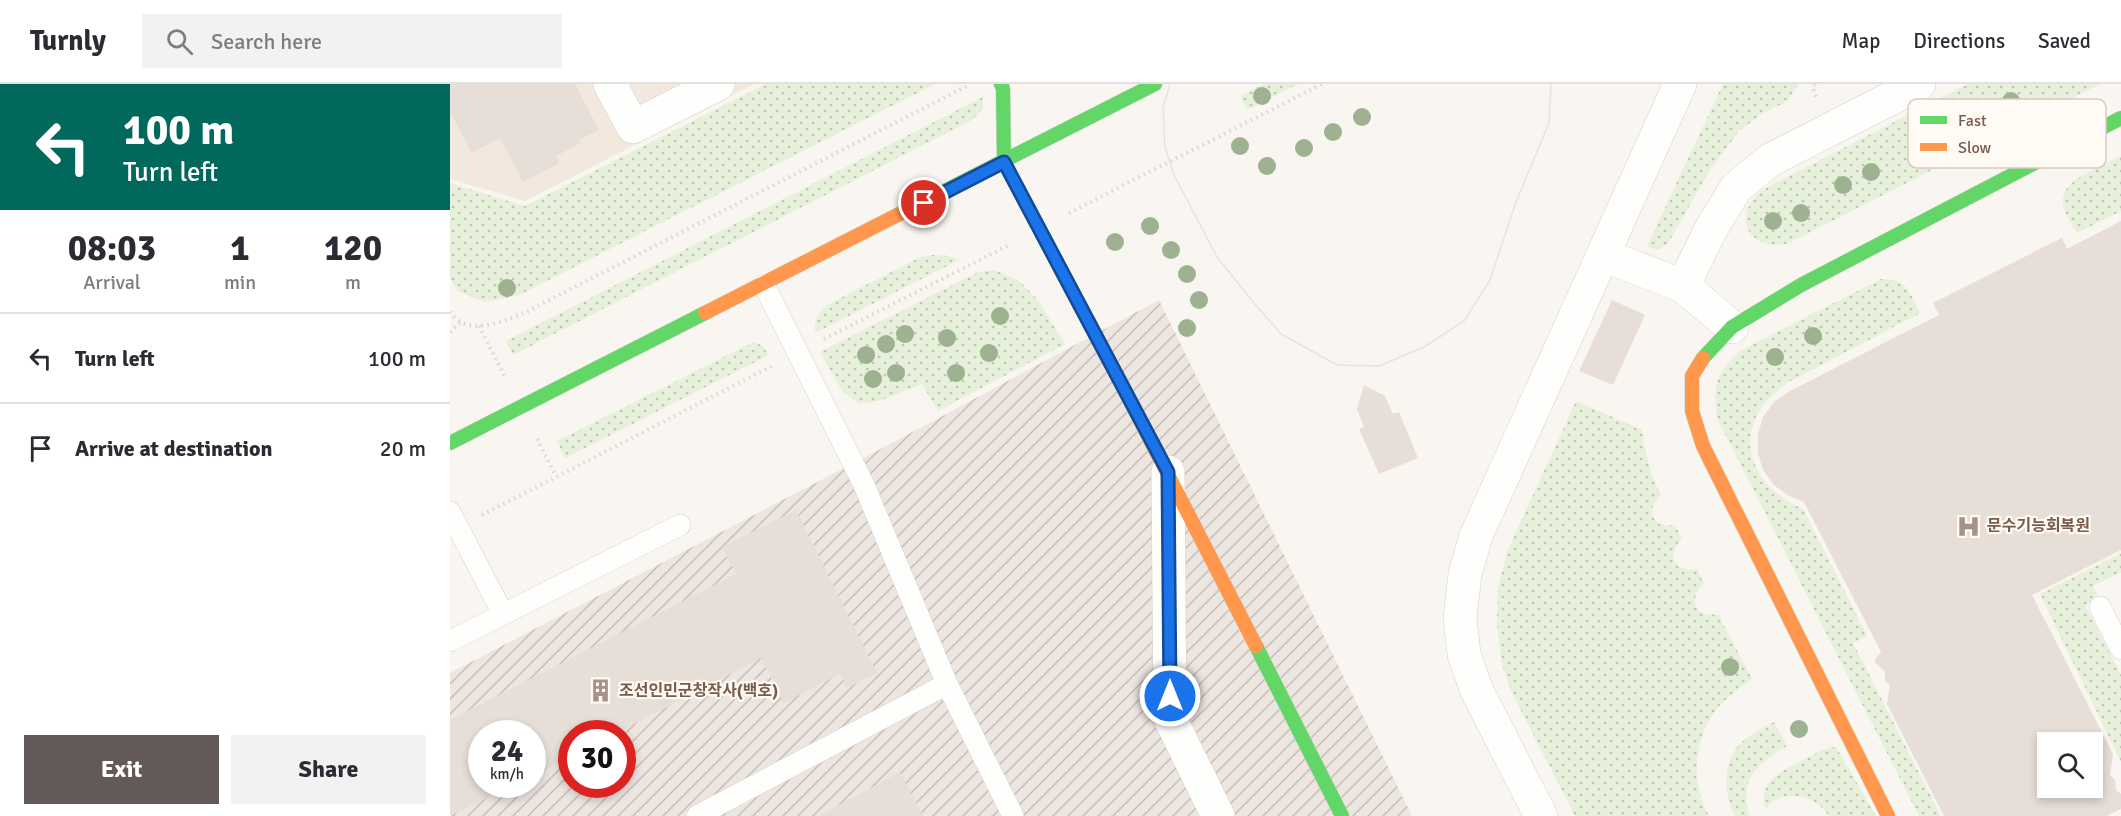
<!DOCTYPE html>
<meta charset="utf-8">
<style>
body{margin:0;font-family:Signika,"Noto Sans KR",sans-serif;background:#f2f2f3;color:#2b2b33;height:100vh;display:flex;flex-direction:column;font-size:22px;white-space:nowrap}
*{box-sizing:border-box;margin:0}
p{font-size:20px;color:#7c7c81}
.icon{flex:none;width:33px;height:33px;fill:none;stroke:currentColor;stroke-width:2;stroke-linecap:round;stroke-linejoin:round}
.map{position:relative;flex:1;overflow:hidden}
.details{display:flex;flex-direction:column;background:#fff;width:450px}
.details>*{flex:none}
.guide{background:#00695c;color:#fff;overflow:hidden}
.fabs{position:absolute;left:1587px;top:648px;display:grid;gap:12px}
.fabs a{display:grid;place-items:center;width:66px;height:66px;border-radius:0px;background:#fff;box-shadow:0 3px 9px #0003;font-size:30px}
.speed{position:absolute;left:18px;top:636px;display:flex;gap:12px;font-size:30px;font-weight:700;text-align:center}
.speed>*{display:grid;place-content:center;width:78px;height:78px;border-radius:50%;background:#fff;box-shadow:0 3px 9px #0003;line-height:1}
.speed small{font-size:15px;font-weight:400}
.speed .limit{border:9px solid #d22;background:#fff;color:#111}
.pin{position:absolute;display:grid;place-items:center;width:51px;height:51px;color:#fff;margin:-26px;border:3px solid #fff;border-radius:50%;box-shadow:0 2px 6px #0007}
.me{position:absolute;width:66px;margin:-33px;rotate:0deg;stroke-linejoin:round;filter:drop-shadow(0 0 4px #0008)}
.turn{display:flex;align-items:center;gap:21px;height:126px;padding:0 24px;font-size:27px}
.turn .icon{width:78px;height:78px;stroke-width:2.5}
.turn b{display:block;font-size:42px;line-height:51px}
.eta{display:flex;justify-content:space-evenly;align-items:center;height:102px;text-align:center}
.eta b{font-size:36px;font-weight:700;line-height:42px}
.primary-button{display:flex;gap:12px;margin-top:auto;padding:12px 24px}
.primary-button a{flex:1;height:69px;border-radius:0px;background:#625958;color:#fff;font-size:24px;font-weight:700;line-height:69px;text-align:center}
.primary-button a+a{background:#f2f2f3;color:#2b2b33}
ul{padding:0;list-style:none}
li{display:flex;align-items:center;gap:18px;height:90px;padding:0 24px;border-top:2px solid #e1e1e2}
li div{flex:1}
li b{display:block;font-size:22px}
li em{font-style:normal}
header{display:flex;align-items:center;gap:36px;box-sizing:border-box;height:84px;padding:0 30px;background:#fff;border-bottom:2px solid #e1e1e2}
header strong{font-size:28px}
nav{display:flex;gap:33px;margin-inline-start:auto;font-size:21px}
.search{width:420px;height:54px;background:#f2f2f3;display:flex;align-items:center;gap:15px;box-sizing:border-box;padding:0 21px;border-radius:0px;color:#7c7c81;font-size:22px}
main{display:flex;flex:1;min-height:0}
.map>svg:first-child{display:block}
.residential{fill:#f2e8de}
.industrial{fill:url(#industrial-furrows);fill-rule:evenodd}
.green{fill:url(#green-dots)}
.building{fill:#e6ded7;fill-rule:evenodd}
.lines{fill:none;stroke-linecap:round;stroke-linejoin:round}
.lane-casing{stroke:#d7d1cb;stroke-width:22}
.street-casing{stroke:#d7d1cb;stroke-width:34}
.fast-casing{stroke:#d9d2cb;stroke-width:15}
.slow-casing{stroke:#d9d2cb;stroke-width:15}
.path{stroke:#dcd5d0;stroke-width:4;stroke-dasharray:1.5 4.5;stroke-linecap:butt}
.lane{stroke:#fefefd;stroke-width:21}
.street{stroke:#fefefd;stroke-width:33}
.fast{stroke:#63d668;stroke-width:14}
.slow{stroke:#ff974d;stroke-width:14}
.tram{stroke:#e6e3e7;stroke-width:1.5}
.tree{fill:#9eb190}
.route-casing{stroke:#114b97;stroke-width:15}
.route{stroke:#1a73e8;stroke-width:10}
.labels{text-anchor:middle;dominant-baseline:central;stroke-width:4.5;stroke-linejoin:round;paint-order:stroke}
.poi-label{font-size:16px;font-weight:bold;fill:#7a5c4d;stroke:#fffaf3;text-anchor:start}
.key{fill:#fffaf3;stroke:#d7cbc1;stroke-width:1.5}
.key-label{font-size:16px;fill:#7a5c4d}
</style>
<header>
<strong>Turnly</strong>
<div class="search"><svg class="icon" aria-label="search" viewBox="0 0 24 24"><circle cx="10" cy="10" r="6"/><path d="M15 15l6 6"/></svg>Search here</div>
<nav><a>Map</a><a>Directions</a><a>Saved</a></nav>
</header>
<main>
<section class="details">
<div class="guide">
<div class="turn"><svg class="icon" aria-label="left" viewBox="0 0 24 24"><path d="M17 20v-9H6M10 6l-5 5 5 5"/></svg><div><b>100 m</b>Turn left</div></div>
</div>
<div class="eta">
<div><b>08:03</b><p>Arrival</p></div>
<div><b>1</b><p>min</p></div>
<div><b>120</b><p>m</p></div>
</div>
<ul>
<li><svg class="icon" aria-label="left" viewBox="0 0 24 24"><path d="M17 20v-9H6M10 6l-5 5 5 5"/></svg><div><b>Turn left</b></div><em>100 m</em></li>
<li><svg class="icon" aria-label="arrive" viewBox="0 0 24 24"><path d="M6 21V4h12l-3 4 3 4H6"/></svg><div><b>Arrive at destination</b></div><em>20 m</em></li>
</ul>
<div class="primary-button"><a>Exit</a><a>Share</a></div>
</section>
<div class="map">
<svg width="1671" height="732" viewBox="0 0 1671 732">
<defs>
<pattern id="industrial-furrows" width="10" height="10" patternUnits="userSpaceOnUse" patternTransform="scale(1.5)"><rect width="10" height="10" fill="#ede5e0"/><path d="M-1 1l2-2M0 10L10 0M9 11l2-2" fill="none" stroke="#c5bdb8"/></pattern>
<pattern id="green-dots" width="8" height="8" patternUnits="userSpaceOnUse" patternTransform="scale(1.5)"><rect width="8" height="8" fill="#e7f0db"/><path d="M2 2h.1M6 6h.1" fill="none" stroke="#c0c6b4" stroke-width="1.8" stroke-linecap="round"/></pattern>
</defs>
<rect width="100%" height="100%" fill="#f9f5f0"/>
<path class="residential" d="M0,0H304L75,117L0,95Z"/>
<path class="industrial" d="M709,216L962,732H0V589L425,368ZM32,650H82V700H32ZM122,650H172V700H122Z"/>
<path class="green" d="M316,0H485L67,212L35,218L8,207L0,194V99L75,122Z
M814,0H848L797,26L790,12Z
M1273,0H1348L1338,17L1315,28L1289,47L1260,86L1218,159C1210,166 1207,166 1197,162Z
M1518,0H1650L1339,159C1300,170 1280,132 1312,106Z
M533,13V24L522,36L63,271L56,257Z
M1671,72V127L1627,149C1623,141 1614,130 1613,120C1609,96 1653,81 1671,72Z
M482,171L499,172L509,176L365,249C364,236 368,229 377,221L471,173Z
M544,186L569,197L587,215L615,260L488,327L472,300L432,316L409,320L392,307L370,268L528,188Z
M1431,195C1457,194 1460,209 1470,229L1337,299C1325,309 1312,319 1306,333C1288,373 1316,410 1353,425L1417,552L1403,559L1491,732H1469L1267,334C1263,301 1265,290 1290,267Z
M304,258L313,262L319,271L115,374L107,357Z
M1126,317L1192,346C1195,369 1200,390 1211,411C1194,426 1203,445 1225,441L1232,455C1215,471 1225,489 1247,485L1254,500C1237,515 1245,534 1268,530L1302,595C1287,606 1271,617 1261,633C1243,661 1242,703 1259,732H1125L1062,609L1052,581L1047,540L1048,504L1057,468Z
M1671,469V488L1643,502L1649,514L1635,521L1671,591V678L1590,510Z
M1324,638L1337,662C1309,679 1287,695 1300,732H1285C1274,712 1272,680 1289,661C1298,651 1312,645 1324,638Z
M1386,663L1426,732H1379C1376,728 1373,724 1369,721C1354,709 1326,708 1316,725C1305,699 1333,687 1351,677C1362,671 1373,664 1386,663Z"/>
<path class="building" d="M0,0H125L149,46L129,56L131,59L106,72L109,79L73,98L50,54L22,69L0,28Z
M1671,137V466L1582,511L1663,670L1660,691L1665,696L1666,706L1671,710V725L1657,732H1494L1437,620L1440,601L1435,597V588L1424,577L1431,568L1354,418L1339,412L1324,401L1313,386L1308,369V350L1313,333L1324,318L1340,307L1489,231L1483,219L1612,154L1617,165ZM1598,658H1642V704H1598Z
M1162,216L1195,231L1163,301L1129,287Z
M914,301L935,312L943,330L949,328L968,374L929,390L909,345L914,343L907,325Z
M346,426L427,589L397,604L390,590L334,619L311,574L165,650H122V672L82,691V650H32V700H65L0,732V636L286,490L272,463Z
M450,688L473,732H368Z"/>
<g class="lines">
<defs>
<path id="lane" d="M314,201L414,401L497,600L563,732
M0,428L53,530
M1650,523L1671,565
M0,557L230,441
M247,732L497,600"/>
<path id="street" d="M160,0L183,43L268,0
M1153,171L1233,202L1282,243
M1233,202L1261,145L1286,104L1320,76L1469,0
M718,388L720,634L768,732
M1091,732L1027,607L1014,570L1010,534L1015,490L1026,452L1230,0"/>
<path id="fast" d="M551,0L553,5L554,78L673,303
M469,120L705,0
M1253,274L1282,243L1351,201L1671,34
M0,359L255,229
M806,562L892,732"/>
<path id="slow" d="M255,229L469,120
M1253,274L1242,292V327L1253,362L1438,732
M673,303L806,562"/>
</defs>
<use href="#lane" class="lane-casing"/>
<use href="#street" class="street-casing"/>
<use href="#fast" class="fast-casing"/>
<use href="#slow" class="slow-casing"/>
<path class="path" d="M1365,0L1363,4L1366,13
M619,129L872,0
M0,228C3,231 7,236 11,238C31,248 56,236 74,229L517,2
M29,242L55,293
M0,248L11,238
M374,255L559,161
M87,355L106,392
M32,431L322,282"/>
<use href="#lane" class="lane"/>
<use href="#street" class="street"/>
<use href="#fast" class="fast"/>
<use href="#slow" class="slow"/>
<path class="tram" d="M720,0L713,24L715,63L724,91L767,173L804,219L831,250L887,281L929,282L974,263L1014,237L1040,196L1066,118L1099,39L1101,0"/>
</g>
<g class="tree">
<circle cx="812" cy="12" r="9"/>
<circle cx="1561" cy="17" r="9"/>
<circle cx="912" cy="33" r="9"/>
<circle cx="883" cy="48" r="9"/>
<circle cx="790" cy="62" r="9"/>
<circle cx="854" cy="64" r="9"/>
<circle cx="817" cy="82" r="9"/>
<circle cx="1421" cy="88" r="9"/>
<circle cx="1393" cy="101" r="9"/>
<circle cx="1351" cy="129" r="9"/>
<circle cx="1323" cy="137" r="9"/>
<circle cx="700" cy="142" r="9"/>
<circle cx="665" cy="158" r="9"/>
<circle cx="721" cy="166" r="9"/>
<circle cx="737" cy="190" r="9"/>
<circle cx="57" cy="204" r="9"/>
<circle cx="749" cy="216" r="9"/>
<circle cx="550" cy="232" r="9"/>
<circle cx="737" cy="244" r="9"/>
<circle cx="455" cy="250" r="9"/>
<circle cx="1363" cy="252" r="9"/>
<circle cx="497" cy="254" r="9"/>
<circle cx="436" cy="260" r="9"/>
<circle cx="539" cy="269" r="9"/>
<circle cx="416" cy="271" r="9"/>
<circle cx="1325" cy="273" r="9"/>
<circle cx="446" cy="289" r="9"/>
<circle cx="506" cy="289" r="9"/>
<circle cx="423" cy="295" r="9"/>
<circle cx="1280" cy="583" r="9"/>
<circle cx="1349" cy="645" r="9"/>
</g>
<g class="lines">
<defs>
<path id="route" d="M474,119L554,78L718,388L720,612"/>
</defs>
<use href="#route" class="route-casing"/>
<use href="#route" class="route"/>
</g>
<defs>
<symbol id="hospital-bare" viewBox="-9 -9 18 18"><path d="M-5-5h3v3.5h4V-5h3V5h-3V1.5h-4V5h-3Z" fill="#a69286" stroke="#fffaf3" stroke-width="2.5" paint-order="stroke"/></symbol>
<symbol id="building-bare" viewBox="-9 -9 18 18"><path d="M-4-6H4V6H1V3H-1V6H-4ZM-2.5-4.3h1.7v1.8h-1.7ZM.8-4.3h1.7v1.8H.8ZM-2.5-1h1.7V.8h-1.7ZM.8-1h1.7V.8H.8Z" fill="#a69286" stroke="#fffaf3" stroke-width="2.5" paint-order="stroke"/></symbol>
</defs>
<g fill-rule="evenodd">
<use href="#hospital-bare" x="1502" y="426" width="33" height="33"/>
<use href="#building-bare" x="134" y="590" width="33" height="33"/>
</g>
<g class="labels">
<g class="poi-label">
<text x="1537" y="442">문수기능회복원</text>
<text x="169" y="607">조선인민군창작사(백호)</text>
</g>
</g>
<rect x="1458" y="15" width="198" height="69" rx="9" class="key"/>
<rect x="1470" y="32" width="27" height="8" fill="#63d668"/>
<rect x="1470" y="59" width="27" height="8" fill="#ff974d"/>
<g class="key-label">
<text x="1508" y="42">Fast</text>
<text x="1508" y="69">Slow</text>
</g>
</svg>
<div class="fabs">
<a><svg class="icon" aria-label="search" viewBox="0 0 24 24"><circle cx="10" cy="10" r="6"/><path d="M15 15l6 6"/></svg></a>
</div>
<div class="speed"><div>24<small>km/h</small></div><div class="limit">30</div></div>
<div class="pin" style="left:474px;top:119px;background:#d93025"><svg class="icon" aria-label="arrive" viewBox="0 0 24 24"><path d="M6 21V4h12l-3 4 3 4H6"/></svg></div>
<svg class="me" style="left:720px;top:612px" viewBox="-20 -20 40 40"><circle r="17" fill="#1a73e8" stroke="#fff" stroke-width="3"/><path d="M0-11L8 9 0 5-8 9z" fill="#fff"/></svg>
</div>
</main>
